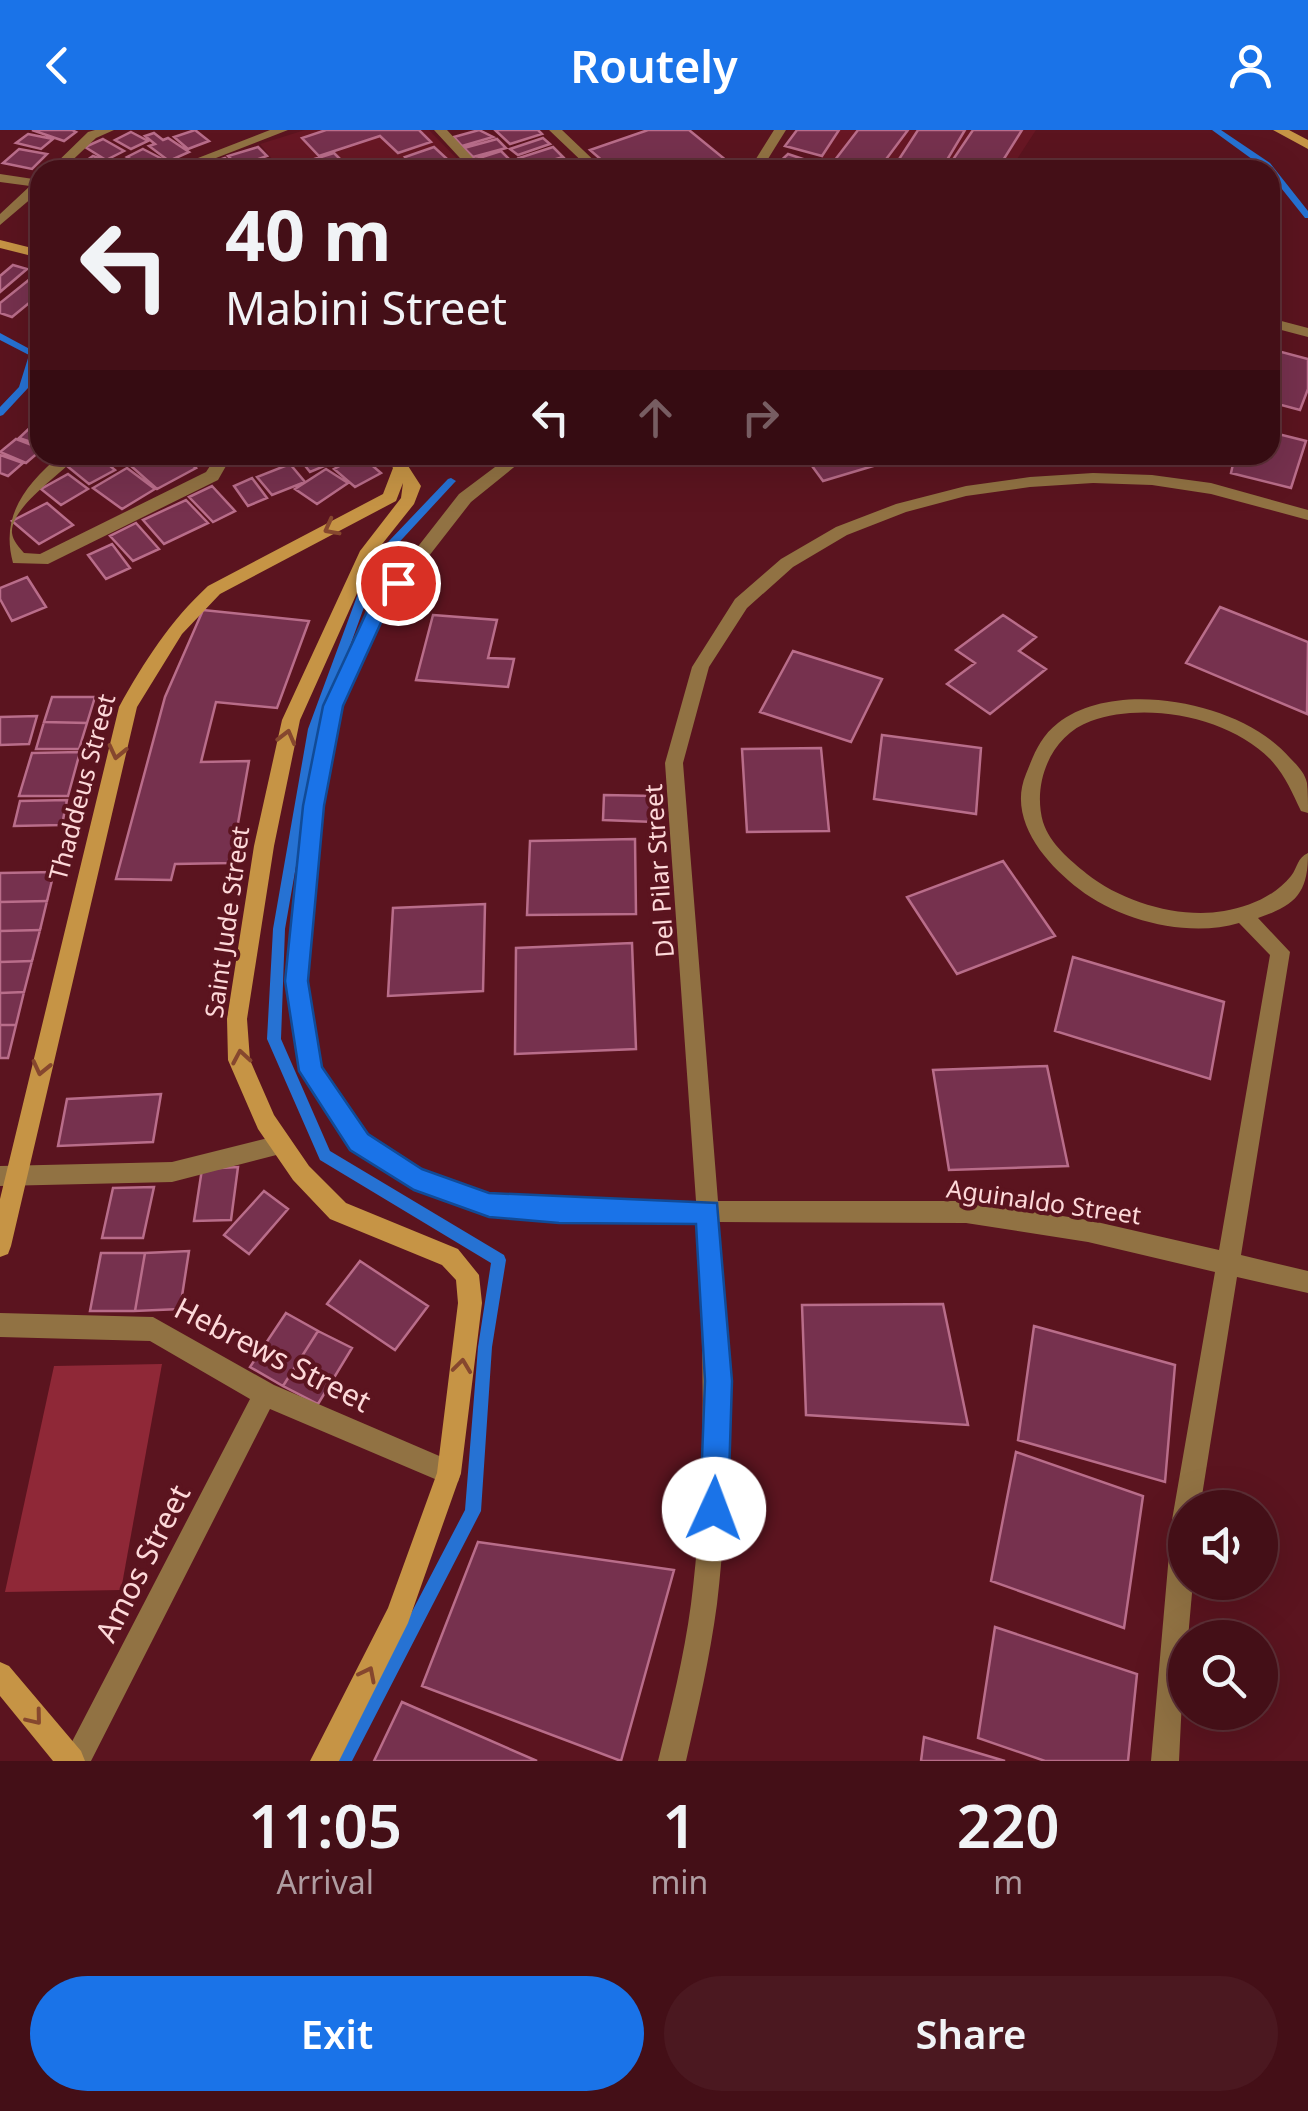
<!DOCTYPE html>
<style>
body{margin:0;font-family:"Noto Sans",sans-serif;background:#4b1820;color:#f1f3f6;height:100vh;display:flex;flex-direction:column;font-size:38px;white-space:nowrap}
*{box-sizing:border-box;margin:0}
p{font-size:32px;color:#af9ca1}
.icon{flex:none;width:55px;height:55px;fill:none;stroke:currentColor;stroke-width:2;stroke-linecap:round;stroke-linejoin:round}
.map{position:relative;height:1631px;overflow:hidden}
.drawer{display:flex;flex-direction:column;background:#440f17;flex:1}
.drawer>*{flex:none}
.banner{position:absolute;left:30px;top:30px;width:1250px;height:305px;border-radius:30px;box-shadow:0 10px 40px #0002,0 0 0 2px #5c2f36;background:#440f17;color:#f1f3f6;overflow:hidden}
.tools{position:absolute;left:1168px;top:1360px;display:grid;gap:20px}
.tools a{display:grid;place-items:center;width:110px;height:110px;border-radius:50%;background:#440f17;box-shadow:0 10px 40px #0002,0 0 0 2px #5c2f36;font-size:50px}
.pin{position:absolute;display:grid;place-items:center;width:85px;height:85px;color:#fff;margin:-42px;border:5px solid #fff;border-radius:50%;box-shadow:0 2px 10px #0007}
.me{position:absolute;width:110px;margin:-55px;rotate:2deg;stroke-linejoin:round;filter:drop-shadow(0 0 8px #0008)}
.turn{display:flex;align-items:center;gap:35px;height:210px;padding:0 30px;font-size:45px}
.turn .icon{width:130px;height:130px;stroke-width:2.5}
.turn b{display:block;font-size:70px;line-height:85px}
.lanes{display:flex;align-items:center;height:95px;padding:0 30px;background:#0003;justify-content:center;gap:50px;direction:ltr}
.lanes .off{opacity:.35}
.eta{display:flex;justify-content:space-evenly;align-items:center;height:170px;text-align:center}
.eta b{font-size:60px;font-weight:600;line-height:70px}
.action{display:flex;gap:20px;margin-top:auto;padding:20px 30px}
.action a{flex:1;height:115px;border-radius:60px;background:#1a73e8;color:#fff;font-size:40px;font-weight:600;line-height:115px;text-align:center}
.action a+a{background:#4b1820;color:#f1f3f6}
header{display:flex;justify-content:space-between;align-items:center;height:130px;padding:0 30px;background:#1a73e8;color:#fff;font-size:45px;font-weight:600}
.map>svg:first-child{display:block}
.built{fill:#681724}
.green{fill:#8f2837}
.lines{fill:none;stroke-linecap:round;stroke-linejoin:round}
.stream{fill:#2672d3;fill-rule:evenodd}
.building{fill:#76314e;stroke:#b96d8a;stroke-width:2.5}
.street{fill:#917243;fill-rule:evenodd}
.secondary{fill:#c69445;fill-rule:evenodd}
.oneway{stroke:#86472e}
.route{fill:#1a73e8;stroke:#114b97;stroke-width:2.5}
.labels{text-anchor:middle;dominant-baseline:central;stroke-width:8;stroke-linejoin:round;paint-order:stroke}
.street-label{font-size:25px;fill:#fdd8d9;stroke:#5b141f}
.near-street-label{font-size:30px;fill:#fdd8d9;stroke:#5b141f}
</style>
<header><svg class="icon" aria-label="back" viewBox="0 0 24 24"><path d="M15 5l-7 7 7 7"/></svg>Routely<svg class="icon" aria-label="person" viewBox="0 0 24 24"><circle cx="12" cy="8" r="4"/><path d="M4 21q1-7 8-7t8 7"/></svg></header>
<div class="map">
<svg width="1308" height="1631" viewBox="0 0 1308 1631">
<rect width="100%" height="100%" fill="#5b141f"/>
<path class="built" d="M305,0H429L468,40H281L260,14Z
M836,0H1036L1010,40H815Z"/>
<path class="green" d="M162,1234L121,1460L5,1462L54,1236Z"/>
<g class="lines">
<path class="stream" d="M1212,0H1221L1270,33L1308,81V88H1305L1270,44V40H1267Z
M0,203L39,224L28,258L3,285L0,286V277L19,257L29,225L0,210Z
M451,348L456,351L454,353L380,433L320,599L285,799L281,909L330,1021L504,1125L506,1130L492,1217L481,1381L352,1631H334L465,1380L478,1217L491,1133L320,1030L267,909L273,799L308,599L370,431L448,349Z"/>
</g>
<path class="building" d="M32,0H72L76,2L64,11Z
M195,0L209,11L188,19L174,7Z
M326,0H419L431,12L398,23L380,6L319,26L302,8Z
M479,0L493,7L462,16L454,7Z
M495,0H538L542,4L510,14Z
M648,0H689L738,40H613L590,20Z
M797,0H839L822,26L785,16Z
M858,0H908L878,40L828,39Z
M918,0H965L941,40H892Z
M973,0H1022L997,40H946Z
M131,2L148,11L131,19L115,10Z
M154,3L163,10L168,8L189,22L169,31L149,16L155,14L145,6Z
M28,4L53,9L41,19L16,13Z
M543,8L550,14L518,25L510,19Z
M103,9L124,21L106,30L85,17Z
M497,9L506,18L473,27L464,18Z
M258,17L267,26L238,36L228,26Z
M434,17L459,40H418L405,27Z
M553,17L563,27L529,37L519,28Z
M19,19L47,24L32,39L3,33Z
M143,19L166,31L149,40L127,27Z
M501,21L510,30L484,38L476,29Z
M334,23L351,40L282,39Z
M788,24L812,32L802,40L772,39Z
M93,26L109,32L98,40H73Z
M225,28L238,40H209L204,35Z
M565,29L576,38L534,39Z
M13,135L27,139L0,162V146Z
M30,149L40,152V164L12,187L0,183V173Z
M1270,219L1308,229V259L1300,280L1270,272Z
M37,291L40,315L19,308Z
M1270,302L1306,311L1291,358L1231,343L1235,325H1270Z
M16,309L40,318V321L26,333L0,322Z
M0,325L23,333L8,346L0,343Z
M88,325H97L115,340L89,354L67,336Z
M152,325H180L196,338L157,359L131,336Z
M307,325H328L334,332L310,342L299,328Z
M360,325L381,343L355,357L334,339Z
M804,325H898L900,328L823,351Z
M290,334L305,352L272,365L257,347Z
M127,338L155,359L122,379L93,358Z
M326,339L348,353L317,374L295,359Z
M68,344L88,359L61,375L41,359Z
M252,348L267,368L248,376L234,356Z
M212,356L235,381L213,392L189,367Z
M186,370L208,393L164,414L143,390Z
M47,373L73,395L39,414L12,391Z
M136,393L159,419L133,431L110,406Z
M112,414L130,438L106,449L88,425Z
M27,447L46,477L12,491L0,469V458Z
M1220,477L1308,512L1307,584L1186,533Z
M203,480L309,491L277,578L216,572L201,632L249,631L231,733L175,734L171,750L116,749L165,567Z
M433,485L497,490L488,528L514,529L508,557L416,550Z
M1003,485L1036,507L1019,521L1046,539L990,584L947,554L975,533L956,520Z
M793,521L882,549L851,612L760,582Z
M52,567H95L87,593L44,592Z
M37,586L29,614L0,615V587Z
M44,592L87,593L79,619H36Z
M882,605L981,618L976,684L874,669Z
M821,618L829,701L747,702L742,619Z
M80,622L68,666H19L32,623Z
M604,665L655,666L654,692L603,690Z
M67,670L62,695L14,696L20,671Z
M635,709L636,784L527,785L530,711Z
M1003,731L1055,806L957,844L907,767Z
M54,742L47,771L0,772V743Z
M47,771L40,800L0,801V772Z
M485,774L483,861L388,866L393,778Z
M40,800L32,831L0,832V801Z
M632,813L636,919L515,924L516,818Z
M1073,827L1224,872L1210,949L1055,901Z
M32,831L24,862L0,863V832Z
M24,862L16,895H0V863Z
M0,895H16L8,928H0Z
M1047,936L1068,1036L949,1040L933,940Z
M161,964L153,1012L58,1016L67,969Z
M238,1037L231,1090L194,1091L202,1039Z
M154,1057L143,1108H102L113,1058Z
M264,1061L288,1079L249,1124L224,1105Z
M189,1121L180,1179L135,1181L145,1123Z
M101,1123H145L135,1181H90Z
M360,1131L428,1176L395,1220L327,1174Z
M943,1174L968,1295L806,1285L802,1175Z
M286,1183L318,1201L283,1256L250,1237Z
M1034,1196L1175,1235L1165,1352L1018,1310Z
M318,1201L352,1218L318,1274L283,1256Z
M1016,1322L1143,1366L1124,1498L991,1451Z
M478,1412L674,1440L621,1631L422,1556Z
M995,1497L1137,1544L1128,1631H1045L978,1608Z
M402,1572L537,1631H374Z
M924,1607L1005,1631H921Z"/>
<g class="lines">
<path class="street" d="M95,0H114L96,8L62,40H49L88,2Z
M270,0H288L185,40H167Z
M434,0H447L484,40H471Z
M549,0H562L604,40H591Z
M774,0H786L761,40H749Z
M0,44L40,50V61L0,95V84L30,56L0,52Z
M1270,188L1308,198V207L1270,197Z
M60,325H78C62,344 10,377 12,403C13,411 19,417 24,423L40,424L206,342L210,336L207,325H223L226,336L218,350L48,434L13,433C0,385 26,355 60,325Z
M511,325H529L471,372L383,485L342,576L323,676L307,851L321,938L367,1005L421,1040L489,1064L559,1070L696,1071L665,633L692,537L735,469L781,429L836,397L896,374L966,356L1030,347L1093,343L1152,345L1211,353L1308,380V390L1211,364L1152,355L1093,353L1030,357L966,366L906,382L847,405L793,437L747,478L709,537L683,633L718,1071H966L1088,1090L1219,1120L1270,825L1239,793C1189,808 1120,791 1079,759C1045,733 1007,689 1026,644C1034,624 1040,607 1058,593C1117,547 1244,573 1290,628C1297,635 1305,643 1307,653C1308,662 1308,674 1308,683L1301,681C1292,662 1285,645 1270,629C1229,587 1146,571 1091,591C1051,605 1032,653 1043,692C1050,714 1070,730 1087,744C1122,772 1180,789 1224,781C1249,777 1275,766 1291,746C1298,737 1297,728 1308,723C1308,762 1297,775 1258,788L1290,822L1241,1125L1308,1141V1163L1237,1147L1200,1378H1185V1452H1193L1188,1508H1185L1179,1631H1151L1172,1390L1215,1142L1088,1112L966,1093L719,1092C727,1219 732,1347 717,1474C710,1527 698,1579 686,1631H658C671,1579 684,1527 691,1474C707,1347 704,1219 697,1092H559L489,1086L414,1058L351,1019L300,941L287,851L305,676L324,576L370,478L459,364Z
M280,1005L288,1008L291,1015L288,1022L172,1052L0,1056V1036L172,1032Z
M0,1183L153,1187L274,1255L458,1334L461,1343L458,1352L449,1355L270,1279L91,1631H62L250,1269L150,1211L0,1207Z"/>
<path class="secondary" d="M1273,0H1289L1308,10V19Z
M0,110L40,120V128L0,118Z
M385,325H401L421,356L414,374L375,423L300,590L274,716L247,889L250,930L274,985L309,1036L346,1073L458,1119L479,1145L482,1173L461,1343L408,1493L339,1631H310L388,1478L437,1343L458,1173L456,1150L442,1135L330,1089L293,1050L258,999L228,930L227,889L254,716L282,590L360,421L401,368L403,353L396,371L220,464L182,504L137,577L11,1116L8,1124L0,1127V1069L119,577C144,532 170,491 208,456L383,364L393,338Z
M0,1532L9,1536L81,1621L85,1631H53L0,1566Z"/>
</g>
<defs><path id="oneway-chevron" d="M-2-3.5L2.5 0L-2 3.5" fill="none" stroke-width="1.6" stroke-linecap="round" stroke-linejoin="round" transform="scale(2.5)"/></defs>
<g class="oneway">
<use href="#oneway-chevron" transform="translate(331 398) rotate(152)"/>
<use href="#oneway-chevron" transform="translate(287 607) rotate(-75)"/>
<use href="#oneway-chevron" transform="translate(117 622) rotate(103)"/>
<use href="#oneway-chevron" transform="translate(241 927) rotate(-100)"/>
<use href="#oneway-chevron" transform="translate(41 938) rotate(103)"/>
<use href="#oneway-chevron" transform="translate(462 1236) rotate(-83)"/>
<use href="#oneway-chevron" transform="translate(368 1544) rotate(-63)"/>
<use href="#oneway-chevron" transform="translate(35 1588) rotate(51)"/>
</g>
<path class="route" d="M398,446L408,453L385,484L343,576L324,676L308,851L322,937L368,1004L422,1039L489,1063L717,1073L732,1251L728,1379L724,1389L714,1393L704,1389L700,1379L705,1251L696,1094L559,1093L489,1087L414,1060L350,1020L299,941L285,851L303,676L323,576L369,477Z"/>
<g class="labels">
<g class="street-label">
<text transform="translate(81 657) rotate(-75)">Thaddeus Street</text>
<text transform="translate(658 741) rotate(-94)">Del Pilar Street</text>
<text transform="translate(226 792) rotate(-82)">Saint Jude Street</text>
<text transform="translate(1044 1071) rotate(8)">Aguinaldo Street</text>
</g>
<g class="near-street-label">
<text transform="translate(273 1224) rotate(27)">Hebrews Street</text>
<text transform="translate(142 1433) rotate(-63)">Amos Street</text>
</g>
</g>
</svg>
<div class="tools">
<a><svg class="icon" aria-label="sound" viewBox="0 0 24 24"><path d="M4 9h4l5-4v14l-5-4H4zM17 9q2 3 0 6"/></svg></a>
<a><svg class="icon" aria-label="search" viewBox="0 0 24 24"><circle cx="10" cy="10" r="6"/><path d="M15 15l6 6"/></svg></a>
</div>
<div class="pin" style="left:398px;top:453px;background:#d93025"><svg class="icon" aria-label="arrive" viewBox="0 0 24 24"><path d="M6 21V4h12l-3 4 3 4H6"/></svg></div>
<svg class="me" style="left:714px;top:1379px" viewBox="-20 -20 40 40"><circle r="19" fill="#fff"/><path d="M0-13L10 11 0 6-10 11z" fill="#1a73e8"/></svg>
<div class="banner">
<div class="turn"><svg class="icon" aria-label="left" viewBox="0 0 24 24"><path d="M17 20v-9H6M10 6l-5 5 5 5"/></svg><div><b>40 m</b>Mabini Street</div></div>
<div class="lanes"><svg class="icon" aria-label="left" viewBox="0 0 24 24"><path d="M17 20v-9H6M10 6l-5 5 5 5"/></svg><svg class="icon off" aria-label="ahead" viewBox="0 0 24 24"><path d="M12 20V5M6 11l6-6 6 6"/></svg><svg class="icon off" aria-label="right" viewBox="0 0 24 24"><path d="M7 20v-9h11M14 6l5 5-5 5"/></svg></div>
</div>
</div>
<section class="drawer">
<div class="eta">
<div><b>11:05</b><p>Arrival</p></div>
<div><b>1</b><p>min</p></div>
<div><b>220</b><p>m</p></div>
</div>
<div class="action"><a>Exit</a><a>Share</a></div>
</section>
